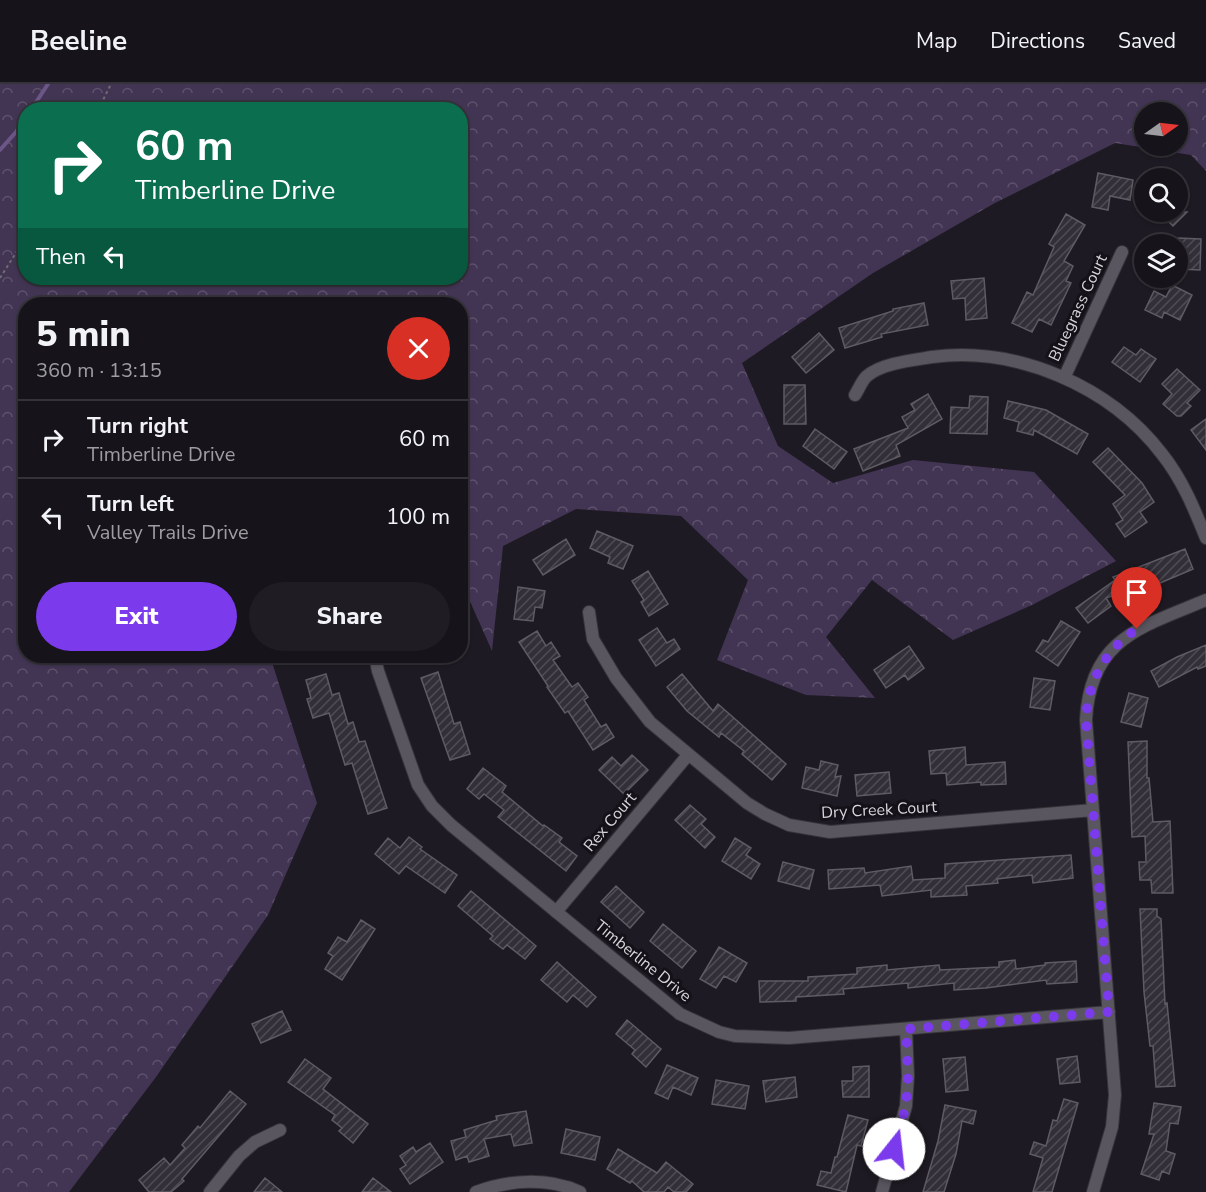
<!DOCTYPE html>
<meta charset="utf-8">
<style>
body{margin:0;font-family:"Nunito Sans",sans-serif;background:#1f1d23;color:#f1f3f6;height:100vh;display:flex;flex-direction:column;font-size:22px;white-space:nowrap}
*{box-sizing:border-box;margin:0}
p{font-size:20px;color:#9e9ea2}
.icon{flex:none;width:33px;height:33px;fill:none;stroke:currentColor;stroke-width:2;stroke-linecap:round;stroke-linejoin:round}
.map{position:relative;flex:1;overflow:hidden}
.drawer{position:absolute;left:18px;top:213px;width:450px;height:366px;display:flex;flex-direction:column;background:#16141a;border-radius:24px;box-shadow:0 2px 4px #0004,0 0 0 2px #353339}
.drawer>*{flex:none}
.top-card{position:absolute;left:18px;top:18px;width:450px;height:183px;border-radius:24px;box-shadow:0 2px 4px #0004,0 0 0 2px #353339;background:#0b6e4f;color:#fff;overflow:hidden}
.needle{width:39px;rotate:76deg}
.controls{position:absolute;left:1134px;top:18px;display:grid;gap:12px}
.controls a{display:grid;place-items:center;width:54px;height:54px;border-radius:50%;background:#16141a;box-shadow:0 2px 4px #0004,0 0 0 2px #353339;font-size:30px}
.pin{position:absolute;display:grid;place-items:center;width:51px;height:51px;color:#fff;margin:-62px -26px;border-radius:50% 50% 50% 0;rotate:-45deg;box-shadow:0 0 6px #0007}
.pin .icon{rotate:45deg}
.me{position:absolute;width:66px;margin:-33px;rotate:16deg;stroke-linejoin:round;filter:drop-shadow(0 0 4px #0008)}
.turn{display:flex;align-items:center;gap:21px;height:126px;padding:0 18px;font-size:27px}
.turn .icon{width:78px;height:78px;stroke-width:2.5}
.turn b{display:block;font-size:42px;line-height:51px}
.then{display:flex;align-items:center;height:57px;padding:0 18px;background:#0003;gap:12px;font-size:22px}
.round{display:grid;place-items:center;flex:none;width:63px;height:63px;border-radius:32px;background:#1f1d23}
.summary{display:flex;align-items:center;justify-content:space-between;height:102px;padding:0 18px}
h1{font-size:36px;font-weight:800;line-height:45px}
.action{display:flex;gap:12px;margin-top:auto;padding:12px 18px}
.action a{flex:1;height:69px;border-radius:36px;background:#7c3aed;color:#fff;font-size:24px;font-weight:800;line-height:69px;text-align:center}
.action a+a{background:#1f1d23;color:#f1f3f6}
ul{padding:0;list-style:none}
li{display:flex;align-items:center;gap:18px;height:78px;padding:0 18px;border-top:2px solid #353339}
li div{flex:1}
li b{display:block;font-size:22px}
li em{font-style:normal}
header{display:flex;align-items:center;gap:36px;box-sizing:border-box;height:84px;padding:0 30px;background:#16141a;border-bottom:2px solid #353339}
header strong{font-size:28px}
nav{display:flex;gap:33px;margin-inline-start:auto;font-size:21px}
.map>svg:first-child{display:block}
.forest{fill:url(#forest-crowns);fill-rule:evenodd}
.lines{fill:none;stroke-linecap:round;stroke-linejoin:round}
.stream{stroke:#6b5687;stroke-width:4}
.building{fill:url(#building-hatch);stroke:#5f5b65;stroke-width:1.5}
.street-casing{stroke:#36343a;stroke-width:14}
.path{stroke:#6e6b72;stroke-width:2;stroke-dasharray:3 3;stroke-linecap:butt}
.street{stroke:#5a5660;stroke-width:12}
.route{stroke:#7c3aed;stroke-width:10;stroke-dasharray:0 18}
.labels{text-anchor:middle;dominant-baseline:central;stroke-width:6;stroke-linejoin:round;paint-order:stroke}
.street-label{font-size:16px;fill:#d7d5db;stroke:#151119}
</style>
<header>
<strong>Beeline</strong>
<nav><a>Map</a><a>Directions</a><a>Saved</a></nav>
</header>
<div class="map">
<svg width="1206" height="1108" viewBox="0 0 1206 1108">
<defs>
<pattern id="forest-crowns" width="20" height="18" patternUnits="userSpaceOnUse" patternTransform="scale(1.5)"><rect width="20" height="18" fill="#423554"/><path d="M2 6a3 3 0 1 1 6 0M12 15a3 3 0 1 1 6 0" fill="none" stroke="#5d516c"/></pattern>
<pattern id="building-hatch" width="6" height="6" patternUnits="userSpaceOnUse" patternTransform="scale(1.5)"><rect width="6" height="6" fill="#322f38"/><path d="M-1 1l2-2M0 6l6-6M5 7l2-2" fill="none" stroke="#4f4c54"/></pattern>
</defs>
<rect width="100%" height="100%" fill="#1e1a23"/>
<path class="forest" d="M0,0H1206V87L1191,71L1115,59L993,120L873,189L742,279L778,362L833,399L913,376L1034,388L1116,477L1032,521L953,556L872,496L826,553L875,614L806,611L717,576L748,496L681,432L576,425L503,462L492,567L461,497L460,220H26V572H270L317,719L268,831L156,993L69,1108H0ZM26,26H460V194H26ZM1144,28H1178V62H1144Z"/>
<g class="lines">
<path class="stream" d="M31,26L48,0
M0,66L16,48L26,34"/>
</g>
<path class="building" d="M1098,89L1133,96L1130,116L1110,112L1108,126L1092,123Z
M1159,128H1187L1173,142Z
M1066,130L1085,141L1064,177L1073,182L1066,197L1071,199L1051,241L1039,235L1032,248L1012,239L1027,208L1033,211L1054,163L1049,160Z
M1178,154L1201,155L1200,186L1178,185Z
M984,194L987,234L966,236L965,214L953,215L951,197Z
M1172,201L1192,211L1180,236L1164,228L1162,234L1145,226L1154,207L1166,213Z
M924,219L928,241L881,250L882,253L845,264L839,244L893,227V225Z
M819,249L834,266L806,289L792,273Z
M1124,263L1136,271L1141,265L1156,275L1140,298L1112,278Z
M1177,285L1200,306L1187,319L1191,322L1181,332H1177L1163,320L1172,310L1162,300Z
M784,301H805L806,340H784Z
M928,310L942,335L896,361L900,372L863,387L854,365L908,344L902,333L915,326L911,320Z
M970,312L988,313L987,350L950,349L951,323L969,324Z
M1008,317L1046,326L1088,350L1077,370L1034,346L1033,351L1017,347L1019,338L1004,334Z
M1206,335V366L1191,346Z
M815,345L847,368L834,385L803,362Z
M1108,364L1142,399L1154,418L1140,428L1147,438L1125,453L1116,440L1123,436L1113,420L1125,411L1093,378Z
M597,447L633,462L623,485L608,479L610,473L590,464Z
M566,455L575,471L543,491L533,476Z
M1185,465L1193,485L1134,510L1132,504L1106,514L1111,522L1088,539L1076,524L1115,496L1113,493Z
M648,487L668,520L649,532L641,518L644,516L632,497Z
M518,503L545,507L542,524L535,523L533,537L514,535Z
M1061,537L1080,548L1058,582L1036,567L1043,556L1048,558Z
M657,544L667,559L674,555L680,565L656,582L639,556Z
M537,547L546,562L551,558L560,572L553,576L572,603L578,599L588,613L584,616L601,643L606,640L614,653L593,666L568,627L565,629L547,603L548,602L519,558Z
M1206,561V582L1198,585L1197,583L1159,603L1151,587L1177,573Z
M909,562L924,584L908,596L905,591L886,604L874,586Z
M438,588L454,640L460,638L470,670L450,676L421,594Z
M326,590L332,611L339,609L348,640L353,638L359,658L365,657L387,724L368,730L352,679L345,681L329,629L313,634L307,615L311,614L306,596Z
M682,590L713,627L718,620L786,680L772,696L742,670L744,667L721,649L719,653L687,627L667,603Z
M1034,594L1055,597L1050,626L1030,623Z
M1129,609L1148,614L1141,643L1121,638Z
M1147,657V694H1149L1153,738L1170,737L1173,809H1152L1151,796H1140L1139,778H1146L1145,752L1132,753L1128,658Z
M965,663L966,681L1005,678L1006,700L981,701V698L947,701L946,689L931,690L929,667Z
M632,671L648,686L624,710L599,686L612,673L621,682Z
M821,677L838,681L835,693L841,692L837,712L802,704L806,683L819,686Z
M483,684L506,702L502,708L543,742L544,741L562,754L559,758L577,772L566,787L498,733L504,726L484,710L479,715L467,705Z
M889,688L891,709L857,712L855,691Z
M690,721L706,735L701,740L715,753L705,764L675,736Z
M409,753L422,763L420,765L457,791L445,809L406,782L399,790L375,770L388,754L400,764Z
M735,754L751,764L746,771L760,780L751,795L722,777Z
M1071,771L1073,794L1033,799L1032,791L997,795L998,799L966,802L967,811L931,813V806L882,812L880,801L829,805L828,786L864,784L865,789L911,782L913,796L945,794V780Z
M783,778L814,786L809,805L778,797Z
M616,802L644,828L630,844L601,818Z
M471,807L536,862L525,875L507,861L503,865L490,855L493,852L458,822Z
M1140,825H1157V832L1161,835L1165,920L1167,919L1175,1002L1156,1003L1153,962H1150L1144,908Z
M361,836L375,845L342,896L325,885L333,872L328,869L338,853L347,858Z
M663,840L696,867L682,884L650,857Z
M719,863L747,879L736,898L724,892L716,904L700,895Z
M1015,876L1016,885L1045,881V879L1076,877L1077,898L1047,900L1046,896L986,904L954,906V899L908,904V899L843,905L844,910L796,913V917L760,918L759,897H808V893L857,890V884L887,881V886L939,881L940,886L999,883V878Z
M557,878L596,913L587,923L573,911L567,918L541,896Z
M282,927L291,946L261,959L252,940Z
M627,936L661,965L646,983L632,970L635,966L616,950Z
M1077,972L1080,998L1060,1000L1057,975Z
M965,973L968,1006L946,1008L943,975Z
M305,975L331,994L323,1005L368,1040L353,1059L339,1047L342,1044L332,1036L335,1031L288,998Z
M667,981L698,994L691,1011L673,1003L668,1015L655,1009Z
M869,982V1013H843L842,997H853V983Z
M795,993L797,1013L766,1018L763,997Z
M716,996L749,1002L745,1025L712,1020Z
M230,1007L246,1020L182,1095L184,1097L171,1108H149L139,1096L164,1074L170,1081L185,1064L182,1061L198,1042L200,1044Z
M1064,1015L1078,1019L1052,1108H1033L1043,1074L1030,1070L1034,1058L1046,1062L1053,1036L1057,1037Z
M1154,1019L1181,1023L1178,1040L1170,1039L1166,1067L1175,1070L1169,1090L1162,1087L1159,1096L1141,1090L1154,1050H1149Z
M945,1021L976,1027L973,1040L962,1037L956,1070L944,1108H923L938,1057Z
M526,1027L532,1059L514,1062L511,1050L484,1055L489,1072L469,1078L467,1072L456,1076L451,1057L466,1053L464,1046L497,1036L496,1032Z
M848,1031L868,1036L861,1062L857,1061L846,1108L817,1101L821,1087L831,1089L835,1073H837Z
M566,1045L600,1053L595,1076L561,1069Z
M430,1059L443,1078L410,1100L400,1085L406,1081L400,1072L413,1063L416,1068Z
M618,1065L657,1089L666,1078L693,1100L686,1108H674L668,1103L664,1108H644L632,1097L630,1099L607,1085Z
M265,1094L282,1108H254Z
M373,1094L391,1108H362Z"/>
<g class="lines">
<defs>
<path id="street" d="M1064,294L1122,168
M855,311C859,305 862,296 867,292C882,279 914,276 932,273C1017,262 1110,302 1162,370C1182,395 1194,424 1206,454
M589,528L593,555L616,594L650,638L747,719L765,730L789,741L830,748L1093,726
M375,572L378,587L418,701L432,722L451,741L680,930L719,948L735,952L789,954L1109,928
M556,828L688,671
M210,1108L239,1072L255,1058L280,1046
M476,1108C509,1096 547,1093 580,1108
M882,1108L906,1022L908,992L906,945
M1093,1108L1112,1043L1115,1011L1086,636C1090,554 1142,543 1206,516"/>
</defs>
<use href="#street" class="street-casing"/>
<path class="path" d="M98,26L111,0
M0,194L26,153"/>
<use href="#street" class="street"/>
</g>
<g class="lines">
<path class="route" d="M894,1065L906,1022L908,992L906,945L1109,928L1086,636C1088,597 1105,566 1137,545"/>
</g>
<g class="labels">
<g class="street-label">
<text transform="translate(1078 224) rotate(-65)">Bluegrass Court</text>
<text transform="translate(879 726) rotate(-3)">Dry Creek Court</text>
<text transform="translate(610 738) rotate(-50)">Rex Court</text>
<text transform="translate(643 877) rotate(39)">Timberline Drive</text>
</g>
</g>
</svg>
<div class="controls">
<a><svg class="needle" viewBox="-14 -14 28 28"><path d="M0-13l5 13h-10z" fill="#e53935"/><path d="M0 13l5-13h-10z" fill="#9e9ea2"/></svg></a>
<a><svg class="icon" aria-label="search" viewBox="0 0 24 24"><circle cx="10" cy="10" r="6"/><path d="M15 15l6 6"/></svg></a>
<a><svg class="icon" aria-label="layers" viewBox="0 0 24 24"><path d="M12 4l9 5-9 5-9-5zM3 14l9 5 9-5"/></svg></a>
</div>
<div class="pin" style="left:1137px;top:545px;background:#d93025"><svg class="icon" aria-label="arrive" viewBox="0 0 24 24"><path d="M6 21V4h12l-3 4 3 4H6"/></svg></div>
<svg class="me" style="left:894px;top:1065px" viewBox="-20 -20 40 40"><circle r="19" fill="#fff"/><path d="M0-13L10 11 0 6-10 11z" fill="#7c3aed"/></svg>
<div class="top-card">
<div class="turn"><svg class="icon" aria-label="right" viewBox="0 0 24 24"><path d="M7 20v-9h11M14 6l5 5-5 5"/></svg><div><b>60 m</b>Timberline Drive</div></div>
<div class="then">Then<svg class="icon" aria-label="left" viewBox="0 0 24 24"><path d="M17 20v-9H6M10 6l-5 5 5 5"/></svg></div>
</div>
<section class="drawer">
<div class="summary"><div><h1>5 min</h1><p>360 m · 13:15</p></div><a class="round" style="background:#d93025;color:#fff"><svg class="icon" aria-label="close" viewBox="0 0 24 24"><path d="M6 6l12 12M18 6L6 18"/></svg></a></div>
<ul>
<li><svg class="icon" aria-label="right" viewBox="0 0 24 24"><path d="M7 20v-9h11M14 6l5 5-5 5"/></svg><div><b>Turn right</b><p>Timberline Drive</p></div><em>60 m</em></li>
<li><svg class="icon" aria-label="left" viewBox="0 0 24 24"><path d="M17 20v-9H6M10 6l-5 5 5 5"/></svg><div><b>Turn left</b><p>Valley Trails Drive</p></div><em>100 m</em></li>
</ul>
<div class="action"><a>Exit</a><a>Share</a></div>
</section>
</div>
